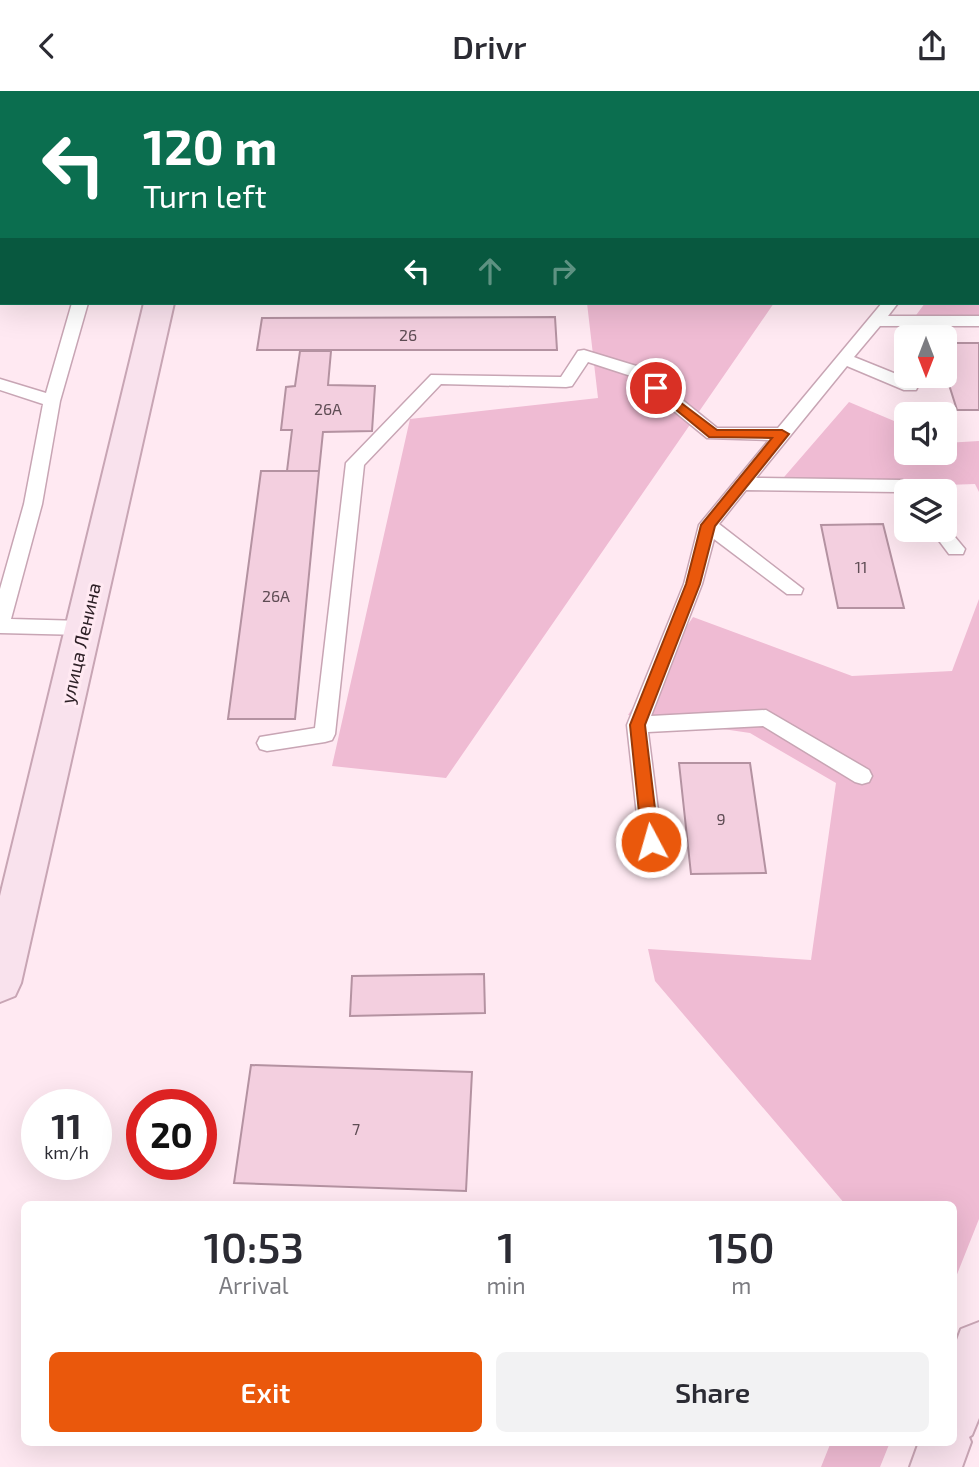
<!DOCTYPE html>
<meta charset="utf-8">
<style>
body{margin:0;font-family:"Exo 2",sans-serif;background:#f2f2f3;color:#2b2b33;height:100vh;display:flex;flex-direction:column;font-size:26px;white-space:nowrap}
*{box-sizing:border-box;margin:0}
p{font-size:23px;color:#7c7c81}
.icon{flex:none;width:38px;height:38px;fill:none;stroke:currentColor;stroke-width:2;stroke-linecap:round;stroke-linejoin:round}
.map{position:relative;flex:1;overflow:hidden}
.side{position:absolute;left:21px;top:1110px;width:936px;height:245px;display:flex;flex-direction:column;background:#fff;border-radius:10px;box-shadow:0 7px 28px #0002}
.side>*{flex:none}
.banner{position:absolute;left:0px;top:0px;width:980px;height:214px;box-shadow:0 7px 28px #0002;background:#0b6e4f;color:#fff;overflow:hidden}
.needle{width:46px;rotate:180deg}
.controls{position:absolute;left:894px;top:234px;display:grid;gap:14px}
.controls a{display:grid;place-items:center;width:63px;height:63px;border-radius:10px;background:#fff;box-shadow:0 7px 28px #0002;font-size:35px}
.speed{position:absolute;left:21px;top:998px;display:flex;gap:14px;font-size:35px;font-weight:700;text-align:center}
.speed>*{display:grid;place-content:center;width:91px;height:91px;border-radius:50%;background:#fff;box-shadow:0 7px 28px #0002;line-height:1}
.speed small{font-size:18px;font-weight:400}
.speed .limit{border:10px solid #d22;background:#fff;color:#111}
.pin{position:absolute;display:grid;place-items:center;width:60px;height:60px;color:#fff;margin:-30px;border:4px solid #fff;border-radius:50%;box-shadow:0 2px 7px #0007}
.me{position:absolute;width:77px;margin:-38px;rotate:354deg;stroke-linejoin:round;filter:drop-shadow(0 0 5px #0008)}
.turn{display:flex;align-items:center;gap:24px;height:147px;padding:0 28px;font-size:32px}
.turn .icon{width:91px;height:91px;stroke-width:2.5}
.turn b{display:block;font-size:49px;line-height:60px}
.lanes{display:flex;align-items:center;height:66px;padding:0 28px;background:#0003;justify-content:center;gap:35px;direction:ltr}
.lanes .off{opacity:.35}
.eta{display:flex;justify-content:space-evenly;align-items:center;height:119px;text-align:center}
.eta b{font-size:42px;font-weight:600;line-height:49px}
.primary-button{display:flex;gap:14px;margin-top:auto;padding:14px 28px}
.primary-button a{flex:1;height:80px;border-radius:10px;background:#ea580c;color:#fff;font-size:28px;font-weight:600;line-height:80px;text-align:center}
.primary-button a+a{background:#f2f2f3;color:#2b2b33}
header{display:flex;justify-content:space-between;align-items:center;height:91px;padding:0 28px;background:#fff;font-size:32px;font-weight:600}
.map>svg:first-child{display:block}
.green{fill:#efbbd3}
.building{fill:#f3cfdf;stroke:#b492a1;stroke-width:2}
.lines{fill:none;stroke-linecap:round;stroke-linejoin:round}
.lane-casing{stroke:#c8a5b4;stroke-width:3}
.secondary-casing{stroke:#c8a5b4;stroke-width:4}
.lane{fill:#fff;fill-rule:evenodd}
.secondary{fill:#f9e2ed;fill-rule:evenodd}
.route{fill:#ea580c;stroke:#983908;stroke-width:2}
.labels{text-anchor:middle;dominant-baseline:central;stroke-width:6;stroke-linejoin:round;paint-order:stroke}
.number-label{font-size:16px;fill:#5e4c54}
.street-label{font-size:19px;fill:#2d2026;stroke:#ffe9f2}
</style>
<header><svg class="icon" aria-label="back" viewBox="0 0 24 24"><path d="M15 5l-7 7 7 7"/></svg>Drivr<svg class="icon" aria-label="share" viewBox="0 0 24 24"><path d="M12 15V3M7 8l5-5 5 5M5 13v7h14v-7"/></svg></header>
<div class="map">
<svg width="979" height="1376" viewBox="0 0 979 1376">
<rect width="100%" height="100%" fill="#ffe9f2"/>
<path class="green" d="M229,0H920L229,2Z
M979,148V232L914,227L925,212H978Z
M587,212H774L446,687L332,675L410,328L598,307Z
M849,311L906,335V362H945V352L979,350V401L975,393L772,400Z
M979,508V1128L954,1191V1113H845L655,890L648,858L811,869L836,692L750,642L628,624L693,526L852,585L952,580Z
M831,1351H890L880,1376H821Z"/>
<path class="building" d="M555,226L557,259H257L262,227Z
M945,252H979V319H957L945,281Z
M300,260H331L328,294L375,295L372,340L323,341L319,380H287L292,339H281L286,296L295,295Z
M261,380H319L295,628H228Z
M883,433L904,517H838L821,434Z
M679,672H750L766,782L691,783Z
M484,883L485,922L350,925L352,885Z
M251,974L472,981L466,1100L234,1092Z"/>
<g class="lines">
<defs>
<path id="lane" d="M942,0H956L941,2Z
M978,61H979V69H978Z
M0,96H2V104H0Z
M979,99V108H978V99Z
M978,116H979V124H978Z
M72,212H88L60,310L42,413L11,528L83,530L90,532L93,537L90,542L83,544L0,542V498L24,413L43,313L0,299V288L46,302Z
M882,212H898L888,225H979V235H880L854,266L916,291L918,295L916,299H904L847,275L756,387L902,389L908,391L915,401H906V407L897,401L746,399L719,433L803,498L801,503H787L714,448L702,493L651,625L766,619L869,679L872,685L869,691L862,693L855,691L763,635L648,641L662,751L659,757L651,760L643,757L640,751L627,634L684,493L699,434L769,349L707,347L631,285L588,271L572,295L566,296L441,293L364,374L335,643L332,649L325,651L267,660L260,658L257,652L260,646L315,637L346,372L431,284L561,286L578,260L584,259L643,277L717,337H778Z
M945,434L965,458L963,463H949L931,439H945Z"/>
<path id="secondary" d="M162,0H186V2H162Z
M144,212H174L21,892L15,905L0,911V805Z
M979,1231V1327L972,1344L969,1346L971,1351L962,1376H910L919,1351H954V1257L961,1238Z"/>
</defs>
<use href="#lane" class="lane-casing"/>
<use href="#secondary" class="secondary-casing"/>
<use href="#lane" class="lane"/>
<use href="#secondary" class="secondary"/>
</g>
<path class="route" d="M656,293L717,339H782L789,343L715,435L700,493L645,634L659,751L656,756H645L642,751L630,634L686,493L701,434L772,347L709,346L652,299V294Z"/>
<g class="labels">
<g class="number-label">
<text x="408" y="243">26</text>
<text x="328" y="317">26А</text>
<text x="861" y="475">11</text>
<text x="276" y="504">26А</text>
<text x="721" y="727">9</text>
<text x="356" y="1037">7</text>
</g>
<g class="street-label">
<text transform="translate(80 552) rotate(-77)">улица Ленина</text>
</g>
</g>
</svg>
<div class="controls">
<a><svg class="needle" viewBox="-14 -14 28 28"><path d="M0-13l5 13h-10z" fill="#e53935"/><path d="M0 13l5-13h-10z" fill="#7c7c81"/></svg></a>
<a><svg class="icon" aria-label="sound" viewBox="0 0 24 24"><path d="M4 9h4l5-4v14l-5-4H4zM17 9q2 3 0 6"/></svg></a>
<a><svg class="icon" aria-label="layers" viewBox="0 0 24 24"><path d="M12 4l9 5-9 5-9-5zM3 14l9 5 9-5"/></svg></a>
</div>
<div class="speed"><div>11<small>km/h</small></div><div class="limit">20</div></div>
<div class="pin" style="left:656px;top:297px;background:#d93025"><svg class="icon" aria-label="arrive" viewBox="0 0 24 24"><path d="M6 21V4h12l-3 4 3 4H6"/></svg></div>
<svg class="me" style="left:651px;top:751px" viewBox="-20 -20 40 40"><circle r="17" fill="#ea580c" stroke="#fff" stroke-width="3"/><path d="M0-11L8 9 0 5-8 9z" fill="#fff"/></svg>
<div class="banner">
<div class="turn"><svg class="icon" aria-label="left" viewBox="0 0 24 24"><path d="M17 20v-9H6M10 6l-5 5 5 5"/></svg><div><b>120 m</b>Turn left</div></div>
<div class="lanes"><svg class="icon" aria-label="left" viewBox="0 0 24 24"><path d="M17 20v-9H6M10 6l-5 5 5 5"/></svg><svg class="icon off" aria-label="ahead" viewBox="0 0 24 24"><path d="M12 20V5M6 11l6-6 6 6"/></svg><svg class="icon off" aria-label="right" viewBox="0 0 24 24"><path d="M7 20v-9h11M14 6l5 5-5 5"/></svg></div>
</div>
<section class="side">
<div class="eta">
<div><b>10:53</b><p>Arrival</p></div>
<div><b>1</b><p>min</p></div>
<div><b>150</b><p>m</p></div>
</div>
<div class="primary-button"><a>Exit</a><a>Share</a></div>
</section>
</div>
